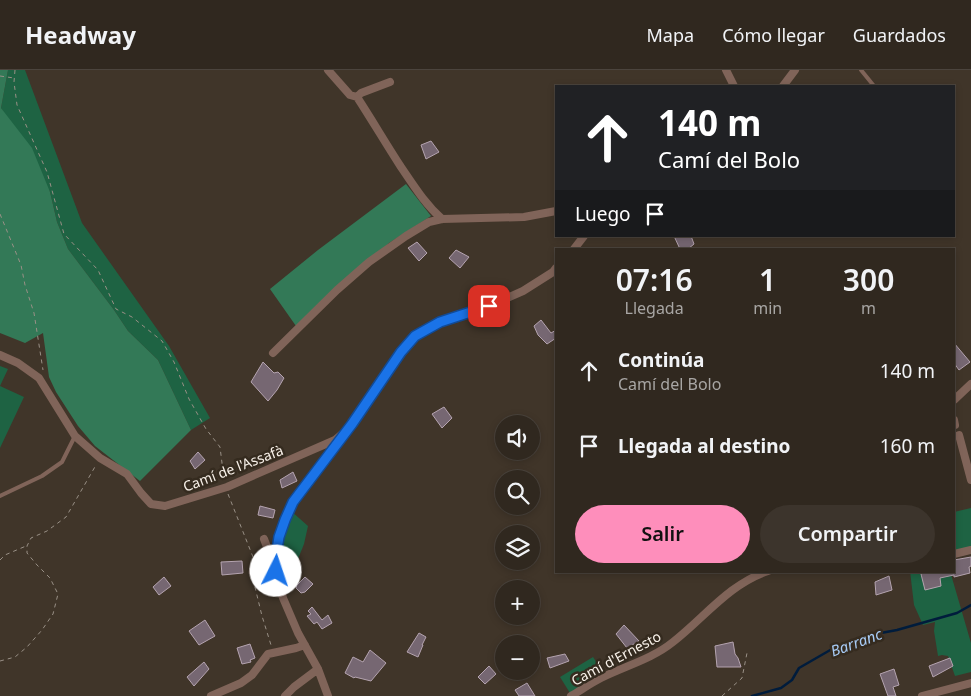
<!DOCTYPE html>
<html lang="es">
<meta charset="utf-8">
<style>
body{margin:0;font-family:"Noto Sans",sans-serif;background:#3c342c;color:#f1f3f6;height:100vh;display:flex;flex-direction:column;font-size:19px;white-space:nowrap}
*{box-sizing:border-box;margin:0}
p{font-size:16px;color:#a8a6a4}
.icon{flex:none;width:28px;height:28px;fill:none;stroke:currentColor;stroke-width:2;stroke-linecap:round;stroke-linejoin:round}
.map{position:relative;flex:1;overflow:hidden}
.panel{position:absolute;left:555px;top:178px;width:400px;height:325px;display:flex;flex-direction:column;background:#30281f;border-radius:0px;box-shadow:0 2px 8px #0003,0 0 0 1px #4b443d}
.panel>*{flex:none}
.hud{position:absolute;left:555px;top:15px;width:400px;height:152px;border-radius:0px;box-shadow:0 2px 8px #0003,0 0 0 1px #4b443d;background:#202124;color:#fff;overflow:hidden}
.buttons{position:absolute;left:495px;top:345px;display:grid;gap:10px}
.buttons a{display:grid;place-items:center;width:45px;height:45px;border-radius:50%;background:#30281f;box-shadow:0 2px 8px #0003,0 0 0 1px #4b443d;font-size:25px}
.pin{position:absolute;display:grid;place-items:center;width:42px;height:42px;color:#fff;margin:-21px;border-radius:10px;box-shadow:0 2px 8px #0006}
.me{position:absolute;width:55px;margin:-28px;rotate:4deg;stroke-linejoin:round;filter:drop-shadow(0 0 4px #0008)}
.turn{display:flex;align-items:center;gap:18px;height:105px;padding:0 20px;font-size:22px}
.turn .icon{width:65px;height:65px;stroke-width:2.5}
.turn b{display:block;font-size:35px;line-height:42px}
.then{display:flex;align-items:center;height:48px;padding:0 20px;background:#0003;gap:10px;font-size:19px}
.eta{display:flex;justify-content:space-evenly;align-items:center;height:85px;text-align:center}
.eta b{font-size:30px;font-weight:600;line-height:35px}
.primary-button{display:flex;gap:10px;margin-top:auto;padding:10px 20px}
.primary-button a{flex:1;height:58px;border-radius:30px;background:#fe8ebb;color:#111;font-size:20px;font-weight:600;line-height:58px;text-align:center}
.primary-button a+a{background:#3c342c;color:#f1f3f6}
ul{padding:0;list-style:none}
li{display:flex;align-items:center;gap:15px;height:75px;padding:0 20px}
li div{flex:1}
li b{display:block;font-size:19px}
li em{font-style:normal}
header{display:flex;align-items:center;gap:30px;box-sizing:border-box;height:70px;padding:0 25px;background:#30281f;border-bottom:1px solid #4b443d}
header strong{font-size:24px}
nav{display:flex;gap:28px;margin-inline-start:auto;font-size:18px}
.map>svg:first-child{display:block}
.green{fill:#1e6343}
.forest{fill:#337957}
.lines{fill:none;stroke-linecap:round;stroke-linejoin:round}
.stream{stroke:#001c3c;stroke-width:2.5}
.building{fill:#766772;stroke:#b5a4b0}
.path{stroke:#999086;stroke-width:1;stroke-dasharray:4 4;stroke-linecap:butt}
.lane{stroke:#806459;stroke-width:4}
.street{stroke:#806459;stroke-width:8}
.route-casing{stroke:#114b97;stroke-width:12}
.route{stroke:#1a73e8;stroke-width:9}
.labels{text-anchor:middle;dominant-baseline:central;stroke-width:5;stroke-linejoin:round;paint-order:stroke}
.street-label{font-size:14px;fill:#f8f1e9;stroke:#352b1f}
.water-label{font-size:15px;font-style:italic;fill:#a9cdf8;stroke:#352b1f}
</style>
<header>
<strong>Headway</strong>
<nav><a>Mapa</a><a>Cómo llegar</a><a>Guardados</a></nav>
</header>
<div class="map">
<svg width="971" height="626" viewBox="0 0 971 626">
<rect width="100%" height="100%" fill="#403529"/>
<path class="green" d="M8,0H25L82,153L169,276L210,348L191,360L158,290L128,261L114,240L68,179L57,152L50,122L1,38Z
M0,296L8,299L0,316L24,327L0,378Z
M971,438V477L954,480V442Z
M291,441L308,456L304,474L298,489L282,486C283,470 285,456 291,441Z
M910,501H950L971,573V602L955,606L948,586L942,585L938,586L934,561L935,552L923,555L914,535Z
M593,587L603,602L570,623L560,607Z"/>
<path class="forest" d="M0,0H8L1,38L32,78L50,122L57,152L68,179L114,240L128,261L158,290L191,360L140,411L95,376L78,356L56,322L49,307L43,263L25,273L0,263Z
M406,114L431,146L389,173L296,256L270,219L318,180Z"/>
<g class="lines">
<path class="stream" d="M752,626L781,618L792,610L799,598L832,579L865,566L897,560L957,543L971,535"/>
</g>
<path class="building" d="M431,71L439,82L426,89L421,75Z
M674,166H691L694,174L688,179H680Z
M417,172L427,183L419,191L408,178Z
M456,180L469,187L460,198L449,188Z
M541,250L551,263L556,260V268L547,274L538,265L534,256Z
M954,273L970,292L959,300L954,293Z
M263,292L274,303L278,302L284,308L277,320L268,331L251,312Z
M444,337L452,348L442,358L432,344Z
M198,382L205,390L195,399L190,391Z
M293,402L297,411L282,418L280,410Z
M260,436L275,440L273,448L258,445Z
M971,487V496L969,497L970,503L954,507V505L940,508L941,516L925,520L921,504L929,501H954V490Z
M242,491L243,503L222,505L221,492Z
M889,506L892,520L876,525L875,512Z
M164,507L171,516L159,525L153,517Z
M305,507L313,514L305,522L301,523L296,518L297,515Z
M312,537L322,550L328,545L332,553L322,559L317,552L314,554L307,546L311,544L308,541Z
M205,550L215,566L199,575L189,561Z
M624,555L639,571L627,578L616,564Z
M419,563L426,567L422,575H423L418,587L407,582Z
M733,572L735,584L738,588L741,597H717L715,576Z
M250,574L255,588L250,590L251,592L242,594L237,578Z
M370,580L386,593L371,611L355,607L354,608L345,603L353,587L363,592Z
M565,584L569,591L550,598L547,588Z
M950,588L953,596L933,607L929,596Z
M204,592L209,599L194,616L187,607Z
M489,596L496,604L485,614L478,607Z
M894,599L899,615L893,617L896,626H888L880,604Z
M527,613L535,626H519L515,620Z"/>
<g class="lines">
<path class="path" d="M15,0L14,12L17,35L47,102L64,164L98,200L116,239L132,247L162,271L174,292L189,329L206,359L220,377L224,409
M0,6L14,8
M0,144L21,195L25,215L34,243L43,300
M228,424L255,492
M0,490L5,485L26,476
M253,509L262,546L271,575
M0,591L15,587L27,577L42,560L53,544L58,524L50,508L37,495L27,483V476L31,468L47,461L66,447L96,395
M722,626L742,608L747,583"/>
<path class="lane" d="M861,0L874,16
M0,426L42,406L62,392L75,366"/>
<path class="street" d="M328,0L350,25L357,27
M726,0L734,16
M390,12L361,23L357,27C372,50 386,74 401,97C414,116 425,134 442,149
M783,16L795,0
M574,179L584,166
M273,283L337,220L369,192L406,166L429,152L442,149L524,147L556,141
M0,285L18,293L39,308L75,366L100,388L127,404L141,423L151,434L165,436L227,417L335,370L342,364
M954,330L971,314
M954,350L955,355
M959,365L971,410
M954,484L971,480
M253,502L268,496L272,490L264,469
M211,626L241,613L252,605L268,584L296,578L305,575
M285,626L294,617L318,599
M328,626L318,599L298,563L283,528L277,504L276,486L279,467L285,450L293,432L352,354L401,282L415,266L440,252L489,236L523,221L553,202L556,198
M571,626C581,620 591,613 601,608C625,596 652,589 673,572C704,548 729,514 768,501
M922,626L971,613"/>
</g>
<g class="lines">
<defs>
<path id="route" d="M276,501V486L279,467L285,450L293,432L352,354L401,282L415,266L440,252L489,236"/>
</defs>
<use href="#route" class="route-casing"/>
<use href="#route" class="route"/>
</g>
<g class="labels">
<g class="street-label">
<text transform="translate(233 398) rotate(-21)">Camí de l'Assafà</text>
<text transform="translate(616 588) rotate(-28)">Camí d'Ernesto</text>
</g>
<g class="water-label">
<text transform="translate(856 572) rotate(-20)">Barranc</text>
</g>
</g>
</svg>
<div class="buttons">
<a><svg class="icon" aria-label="sound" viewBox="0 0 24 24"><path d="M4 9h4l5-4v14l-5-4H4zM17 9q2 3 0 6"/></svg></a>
<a><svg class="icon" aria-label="search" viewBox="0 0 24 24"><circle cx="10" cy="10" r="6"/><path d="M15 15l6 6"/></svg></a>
<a><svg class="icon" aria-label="layers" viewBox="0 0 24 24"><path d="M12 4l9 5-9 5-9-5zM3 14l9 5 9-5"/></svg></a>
<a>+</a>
<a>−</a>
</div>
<div class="pin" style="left:489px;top:236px;background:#d93025"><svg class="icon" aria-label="arrive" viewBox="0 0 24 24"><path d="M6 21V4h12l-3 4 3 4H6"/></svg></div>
<svg class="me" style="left:276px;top:501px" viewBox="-20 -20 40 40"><circle r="19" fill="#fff"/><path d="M0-13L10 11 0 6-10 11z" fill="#1a73e8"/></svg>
<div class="hud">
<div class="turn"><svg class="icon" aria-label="ahead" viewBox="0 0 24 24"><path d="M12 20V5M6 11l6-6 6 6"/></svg><div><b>140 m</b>Camí del Bolo</div></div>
<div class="then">Luego<svg class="icon" aria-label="arrive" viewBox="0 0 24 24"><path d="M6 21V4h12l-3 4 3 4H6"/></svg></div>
</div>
<section class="panel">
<div class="eta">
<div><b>07:16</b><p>Llegada</p></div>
<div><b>1</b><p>min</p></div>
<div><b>300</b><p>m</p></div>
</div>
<ul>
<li><svg class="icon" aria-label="ahead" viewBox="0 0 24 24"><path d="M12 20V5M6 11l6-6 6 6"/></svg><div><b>Continúa</b><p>Camí del Bolo</p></div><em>140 m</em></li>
<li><svg class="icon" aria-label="arrive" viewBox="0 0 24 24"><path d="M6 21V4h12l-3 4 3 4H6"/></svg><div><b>Llegada al destino</b></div><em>160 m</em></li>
</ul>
<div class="primary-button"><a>Salir</a><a>Compartir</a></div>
</section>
</div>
